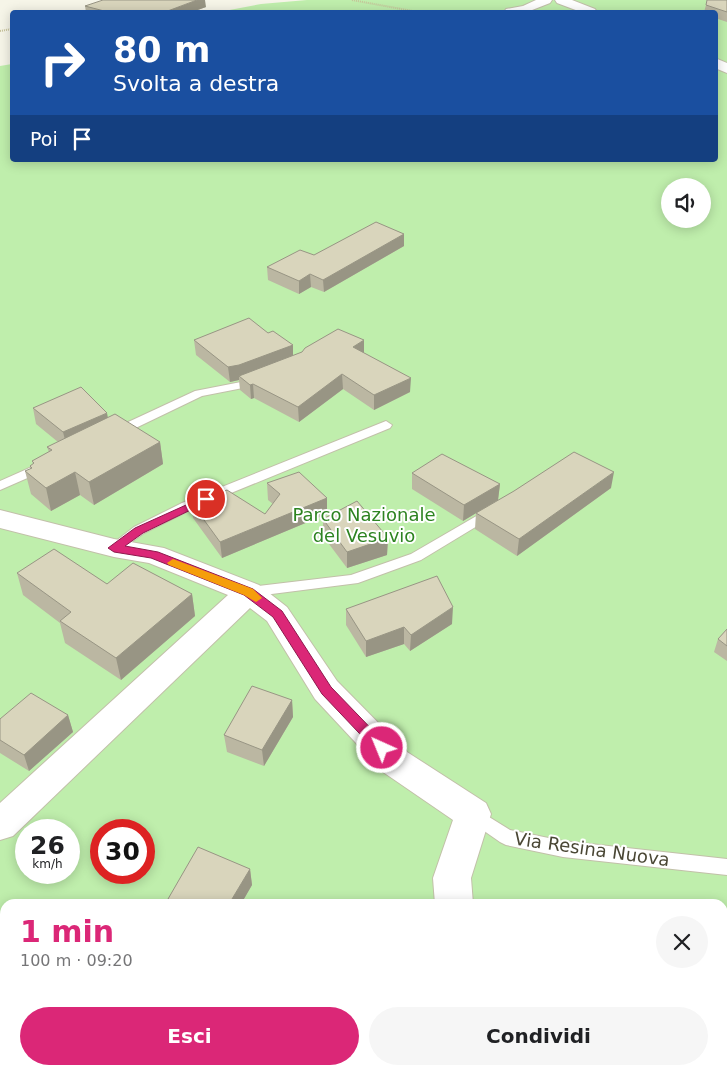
<!DOCTYPE html>
<html lang="it">
<meta charset="utf-8">
<style>
body{margin:0;font-family:"DejaVu Sans",sans-serif;background:#f6f6f6;color:#202124;height:100vh;display:flex;flex-direction:column;font-size:19px;white-space:nowrap}
*{box-sizing:border-box;margin:0}
p{font-size:16px;color:#757577}
.icon{flex:none;width:28px;height:28px;fill:none;stroke:currentColor;stroke-width:2;stroke-linecap:round;stroke-linejoin:round}
.map{position:relative;flex:1;overflow:hidden}
.side{position:absolute;left:0px;top:899px;width:728px;height:176px;display:flex;flex-direction:column;background:#fff;border-radius:15px 15px 0 0;box-shadow:0 2px 12px #0003}
.side>*{flex:none}
.top-card{position:absolute;left:10px;top:10px;width:708px;height:152px;border-radius:5px;box-shadow:0 2px 12px #0003;background:#1a4fa0;color:#fff;overflow:hidden}
.buttons{position:absolute;left:661px;top:178px;display:grid;gap:10px}
.buttons a{display:grid;place-items:center;width:50px;height:50px;border-radius:50%;background:#fff;box-shadow:0 2px 12px #0003;font-size:25px}
.speed{position:absolute;left:15px;top:819px;display:flex;gap:10px;font-size:25px;font-weight:700;text-align:center}
.speed>*{display:grid;place-content:center;width:65px;height:65px;border-radius:50%;background:#fff;box-shadow:0 2px 12px #0003;line-height:1}
.speed small{font-size:12px;font-weight:400}
.speed .limit{border:8px solid #d22;background:#fff;color:#111}
.pin{position:absolute;display:grid;place-items:center;width:42px;height:42px;color:#fff;margin:-21px;border:2px solid #fff;border-radius:50%;box-shadow:0 1px 5px #0007}
.me{position:absolute;width:55px;margin:-28px;rotate:316deg;stroke-linejoin:round;filter:drop-shadow(0 0 4px #0008)}
.turn{display:flex;align-items:center;gap:18px;height:105px;padding:0 20px;font-size:22px}
.turn .icon{width:65px;height:65px;stroke-width:2.5}
.turn b{display:block;font-size:35px;line-height:42px}
.then{display:flex;align-items:center;height:48px;padding:0 20px;background:#0003;gap:10px;font-size:19px}
.round{display:grid;place-items:center;flex:none;width:52px;height:52px;border-radius:26px;background:#f6f6f6}
.summary{display:flex;align-items:center;justify-content:space-between;height:85px;padding:0 20px}
h1{font-size:30px;font-weight:700;line-height:38px;color:#db2777}
.cta{display:flex;gap:10px;margin-top:auto;padding:10px 20px}
.cta a{flex:1;height:58px;border-radius:30px;background:#db2777;color:#fff;font-size:20px;font-weight:700;line-height:58px;text-align:center}
.cta a+a{background:#f6f6f6;color:#202124}
.map>svg:first-child{display:block}
.green{fill:#bfeeac;fill-rule:evenodd}
.lines{fill:none;stroke-linecap:round;stroke-linejoin:round}
.service-casing{stroke:#c2c0a9;stroke-width:2}
.minor-casing{stroke:#c2c0a9;stroke-width:2}
.path{stroke:#c6c299;stroke-width:2;stroke-dasharray:1 1;stroke-linecap:butt}
.service{fill:#fff;fill-rule:evenodd}
.minor{fill:#fff;fill-rule:evenodd}
.wall{fill:#bbb7a2}
.shaded-wall{fill:#989584}
.building{fill:#d9d5bc;stroke:#989584}
.route{fill:#db2777;stroke:#8e194d}
.slow{fill:#f59e0b}
.labels{text-anchor:middle;dominant-baseline:central;stroke-width:4;stroke-linejoin:round;paint-order:stroke}
.park-label{font-size:18px;fill:#2d8321;stroke:#fff}
.street-label{font-size:18px;fill:#4a4735;stroke:#fff}
</style>
<div class="map">
<svg width="727" height="1074" viewBox="0 0 727 1074">
<rect width="100%" height="100%" fill="#f6f5e8"/>
<path class="green" d="M307,0H727V1074H0V66L12,64V160H715V12H219L261,4ZM670,186H702V219H670ZM26,830H69V872H26ZM101,830H144V872H101ZM5,904H722V1070H5Z"/>
<g class="lines">
<defs>
<path id="service" d="M255,377L261,380L248,387L202,396L119,436L115,437L109,433L111,430L195,391L241,382Z
M386,421L392,425L390,428L192,509L144,533L119,551H109L107,548L134,527L182,503Z
M43,462L49,466L48,469L0,490V481Z
M492,507L499,511L497,514L421,560L358,583L249,597L244,596L242,592L244,588L249,587L351,575L411,554Z
M473,807L510,830L563,841L727,859V875L563,857L506,845L500,842L467,819L464,814L467,809Z"/>
<path id="minor" d="M536,0H552L550,3L527,12H504L506,9L523,6Z
M555,0H572L595,9L597,12H581L557,3Z
M715,58L727,63V73L715,68Z
M0,510L114,539L164,548L259,585L287,607L337,681L407,752L486,803L491,814L471,878L473,904H435L433,878L453,820L383,772L315,699L267,621L250,608L13,836L0,840V803L228,595L149,563L114,557L0,528Z
M445,1070H487V1074H445Z"/>
</defs>
<use href="#service" class="service-casing"/>
<use href="#minor" class="minor-casing"/>
<path class="path" d="M352,0L418,12
M0,31L12,29"/>
<use href="#service" class="service"/>
<use href="#minor" class="minor"/>
</g>
<path class="wall" d="M727,0V22L715,18V12H704L706,5Z
M85,6L206,7L192,12H86Z
M404,234V246L324,292L311,287L299,294L268,280L267,267Z
M194,340L293,356L364,353L410,392L374,410L343,389L299,422L254,398L251,399L240,390L239,380L230,382L196,355Z
M33,408L108,418L160,442L163,464L94,505L80,495L51,511L31,494L25,471L30,469V466L33,464L32,461L49,452L47,447L58,442L36,424Z
M412,473L500,484L498,500L611,488L517,556L475,529L476,513L463,521L412,489Z
M267,483L327,498V514L222,558L193,518L191,502L265,514L273,504L268,500Z
M323,519L388,538L387,555L347,568L323,536Z
M17,573L192,594L195,616L121,680L65,643L60,623L23,595Z
M346,609L452,624L410,651L404,644L366,657L346,625Z
M727,629V661L714,652L718,639Z
M292,700L293,717L264,766L227,752L224,735Z
M68,715L73,732L29,771L0,753V719Z
M250,869L252,885L241,904H169L168,899Z"/>
<path class="shaded-wall" d="M197,0H205L206,7L192,12H165Z
M404,234V246L324,292L323,280Z
M310,274L311,287L299,294V281Z
M364,340V355L353,347Z
M293,345V360L239,376V380L230,382L228,367Z
M342,374L343,389L299,422L298,407Z
M411,378L410,392L374,410V395Z
M253,384L254,398L251,399L250,385Z
M107,413L110,428L67,448L63,432Z
M160,442L163,464L94,505L89,482Z
M75,472L80,495L51,511L46,488Z
M614,472L611,488L517,556L519,539Z
M500,484L498,500L463,521L464,505Z
M327,498V514L222,558L220,542Z
M388,538L387,555L347,568V552Z
M192,594L195,616L121,680L116,658Z
M453,607L452,624L410,651L411,635Z
M404,627V644L366,657V641Z
M292,700L293,717L264,766L262,750Z
M68,715L73,732L29,771L24,755Z
M250,869L252,885L241,904H229Z
M19,1070H38L35,1074H15Z"/>
<path class="building" d="M103,0H197L165,12H108L85,6Z
M707,0H727V12L706,5Z
M376,222L404,234L323,280L310,274L299,281L267,267L300,250L314,255Z
M249,318L268,333L273,331L293,345L239,365L228,367L194,340Z
M338,329L364,340L353,347L411,378L374,395L342,374L298,407L253,384L250,385L239,376L302,352L305,348Z
M81,387L107,413L63,432L33,408Z
M115,414L160,442L89,482L75,472L46,488L25,471L32,468L30,466L34,463L32,461L52,450L47,447Z
M574,452L614,472L519,539L476,513L514,491Z
M442,454L500,484L464,505L412,473Z
M299,472L327,498L220,542L191,502L227,490L265,514L280,494L267,483Z
M357,501L388,538L347,552L323,519Z
M54,549L107,584L133,563L192,594L116,658L60,621L71,612L17,573Z
M437,576L453,607L411,635L404,627L366,641L346,609Z
M727,629V646L718,639Z
M252,686L292,700L262,750L224,735Z
M31,693L68,715L24,755L0,740V719Z
M198,847L250,869L229,904H181L168,899Z
M2,974L5,977V1070H19L15,1074H0V976Z"/>
<path class="route" d="M206,496L209,497L211,499L209,501L143,533L125,546L158,552L253,589L282,611L331,687L386,744L388,748L386,752L382,753L377,752L322,694L273,617L244,595L151,558L114,552L108,548L135,528Z"/>
<path class="slow" d="M173,559L253,589L262,598L256,602L244,595L169,565L167,563Z"/>
<g class="labels">
<g class="park-label">
<text x="364" y="514">Parco Nazionale<tspan x="364" dy="21">del Vesuvio</tspan></text>
</g>
<g class="street-label">
<text transform="translate(592 849) rotate(8)">Via Resina Nuova</text>
</g>
</g>
</svg>
<div class="buttons">
<a><svg class="icon" aria-label="sound" viewBox="0 0 24 24"><path d="M4 9h4l5-4v14l-5-4H4zM17 9q2 3 0 6"/></svg></a>
</div>
<div class="speed"><div>26<small>km/h</small></div><div class="limit">30</div></div>
<div class="pin" style="left:206px;top:499px;background:#d93025"><svg class="icon" aria-label="arrive" viewBox="0 0 24 24"><path d="M6 21V4h12l-3 4 3 4H6"/></svg></div>
<svg class="me" style="left:382px;top:748px" viewBox="-20 -20 40 40"><circle r="17" fill="#db2777" stroke="#fff" stroke-width="3"/><path d="M0-11L8 9 0 5-8 9z" fill="#fff"/></svg>
<div class="top-card">
<div class="turn"><svg class="icon" aria-label="right" viewBox="0 0 24 24"><path d="M7 20v-9h11M14 6l5 5-5 5"/></svg><div><b>80 m</b>Svolta a destra</div></div>
<div class="then">Poi<svg class="icon" aria-label="arrive" viewBox="0 0 24 24"><path d="M6 21V4h12l-3 4 3 4H6"/></svg></div>
</div>
<section class="side">
<div class="summary"><div><h1>1 min</h1><p>100 m · 09:20</p></div><a class="round"><svg class="icon" aria-label="close" viewBox="0 0 24 24"><path d="M6 6l12 12M18 6L6 18"/></svg></a></div>
<div class="cta"><a>Esci</a><a>Condividi</a></div>
</section>
</div>
